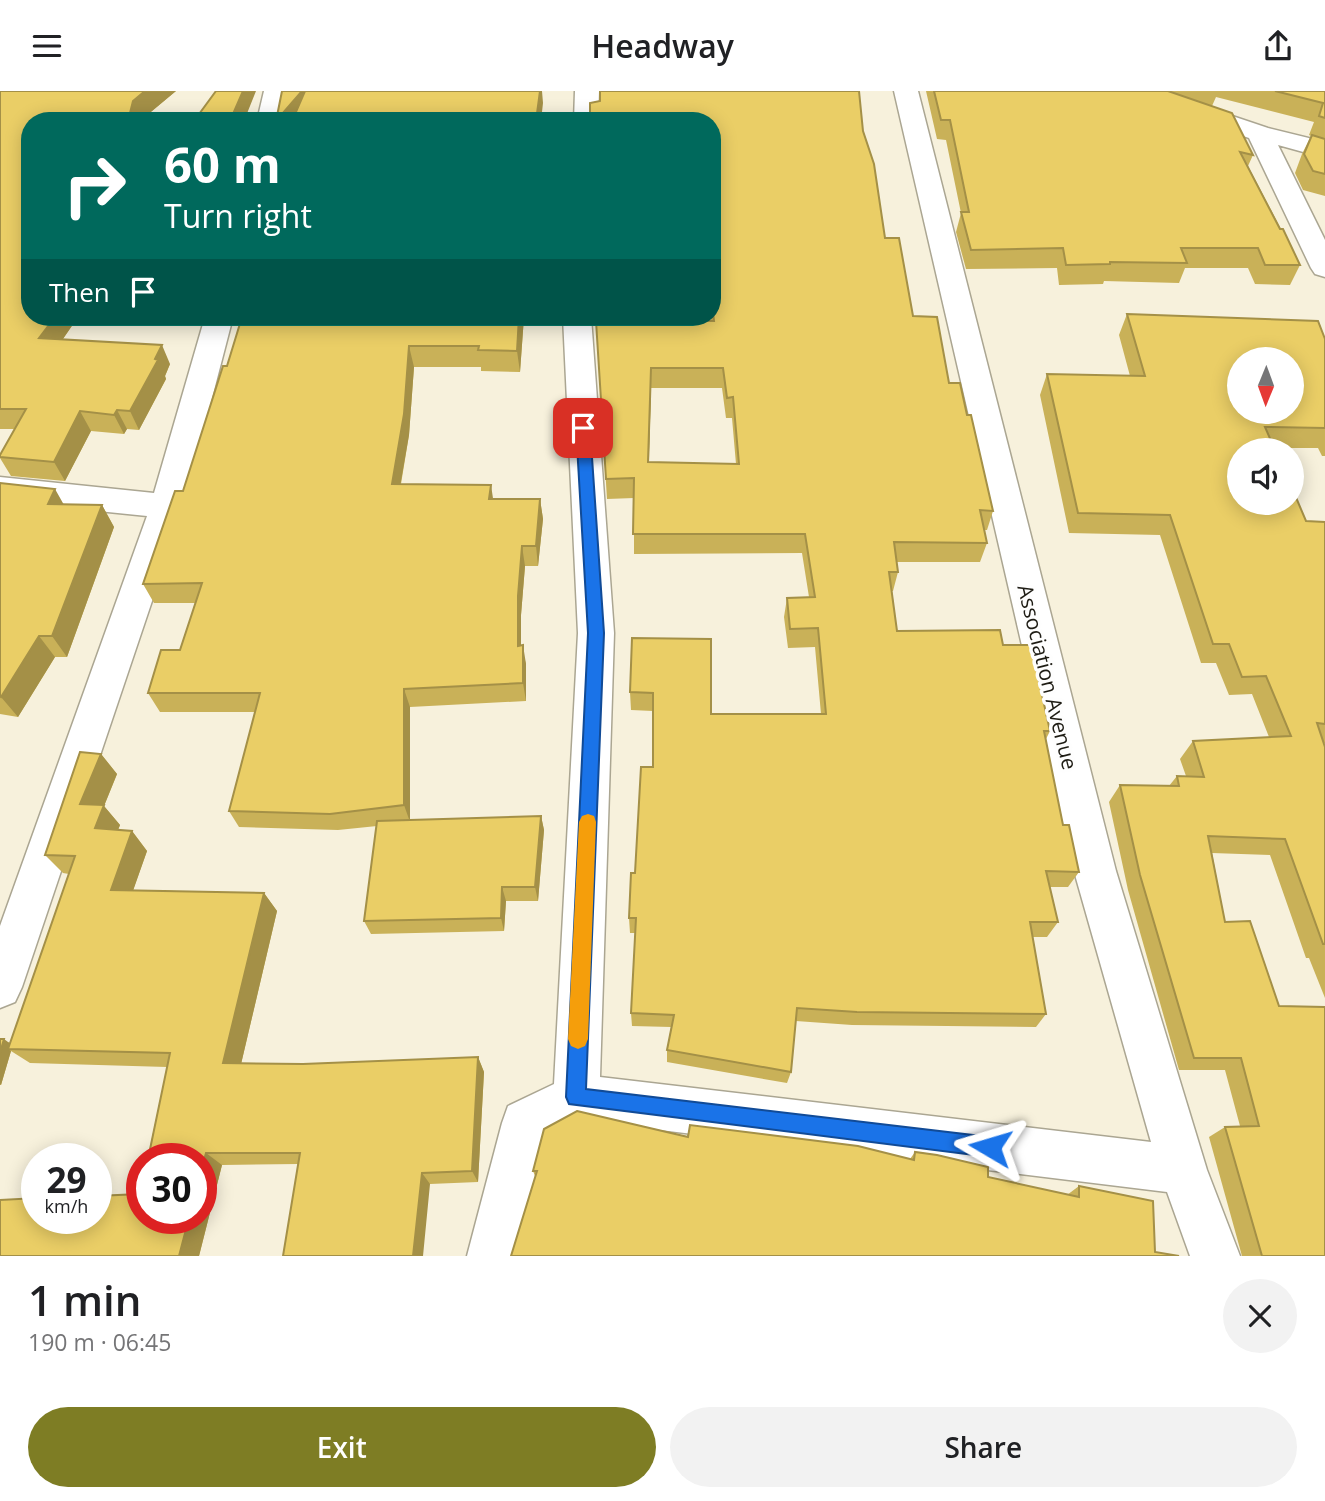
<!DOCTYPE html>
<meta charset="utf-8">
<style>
body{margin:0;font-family:"Open Sans",sans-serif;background:#f2f2f2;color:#202124;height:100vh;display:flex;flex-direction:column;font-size:26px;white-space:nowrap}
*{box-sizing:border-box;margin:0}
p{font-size:23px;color:#757577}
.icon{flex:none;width:38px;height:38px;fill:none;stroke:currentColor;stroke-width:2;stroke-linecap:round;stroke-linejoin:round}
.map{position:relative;height:1165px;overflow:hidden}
.drawer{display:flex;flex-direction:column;background:#fff;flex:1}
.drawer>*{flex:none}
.banner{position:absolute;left:21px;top:21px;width:700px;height:214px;border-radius:28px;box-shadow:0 4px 18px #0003;background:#00695c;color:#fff;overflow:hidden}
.needle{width:46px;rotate:181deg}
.tools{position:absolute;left:1227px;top:256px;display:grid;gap:14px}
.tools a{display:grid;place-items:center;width:77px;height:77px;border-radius:50%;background:#fff;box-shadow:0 4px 18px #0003;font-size:35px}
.speed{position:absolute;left:21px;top:1052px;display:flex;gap:14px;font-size:35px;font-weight:700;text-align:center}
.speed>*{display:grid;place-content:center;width:91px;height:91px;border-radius:50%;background:#fff;box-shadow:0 4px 18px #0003;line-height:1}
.speed small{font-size:18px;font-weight:400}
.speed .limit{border:10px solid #d22;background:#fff;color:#111}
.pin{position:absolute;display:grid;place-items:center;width:60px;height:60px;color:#fff;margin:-30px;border-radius:14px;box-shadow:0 4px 10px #0006}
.me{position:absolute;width:77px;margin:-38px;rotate:277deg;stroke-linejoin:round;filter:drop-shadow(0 0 5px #0008)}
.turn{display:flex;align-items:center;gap:24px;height:147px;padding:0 28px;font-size:32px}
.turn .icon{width:91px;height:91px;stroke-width:2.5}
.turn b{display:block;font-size:49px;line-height:60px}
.then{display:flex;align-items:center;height:66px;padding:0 28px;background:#0003;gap:14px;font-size:26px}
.round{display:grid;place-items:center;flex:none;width:74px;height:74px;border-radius:37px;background:#f2f2f2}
.overview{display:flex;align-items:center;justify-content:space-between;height:119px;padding:0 28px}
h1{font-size:42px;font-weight:600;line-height:52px}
.cta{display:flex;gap:14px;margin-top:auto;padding:14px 28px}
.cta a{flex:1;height:80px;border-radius:42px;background:#7e7d24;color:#fff;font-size:28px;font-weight:600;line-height:80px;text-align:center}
.cta a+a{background:#f2f2f2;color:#202124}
header{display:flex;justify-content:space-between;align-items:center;height:91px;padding:0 28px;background:#fff;font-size:32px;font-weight:600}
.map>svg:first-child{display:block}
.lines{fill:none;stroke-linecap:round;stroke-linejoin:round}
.minor-casing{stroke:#aba692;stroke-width:3}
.minor{fill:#fff;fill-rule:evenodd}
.wall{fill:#c9b158;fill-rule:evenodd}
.shaded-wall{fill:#a49047}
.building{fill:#eace66;stroke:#a49047;stroke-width:2;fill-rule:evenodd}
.route{fill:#1a73e8;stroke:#114b97;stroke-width:2}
.slow{fill:#f59e0b}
.labels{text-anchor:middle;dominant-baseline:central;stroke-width:7;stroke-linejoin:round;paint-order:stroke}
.street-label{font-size:21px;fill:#1e1c14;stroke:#fefefe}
</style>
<header><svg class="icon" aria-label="menu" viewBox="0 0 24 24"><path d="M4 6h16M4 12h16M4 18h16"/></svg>Headway<svg class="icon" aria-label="share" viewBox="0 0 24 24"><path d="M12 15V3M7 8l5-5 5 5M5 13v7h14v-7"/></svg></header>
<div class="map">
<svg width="1325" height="1165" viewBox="0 0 1325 1165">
<rect width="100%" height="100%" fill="#f7f1dc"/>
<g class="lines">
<defs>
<path id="minor" d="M264,0H288L281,30H257Z
M575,0H599L598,30H574Z
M894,0H918L1116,780L1207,1079L1240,1165H1190L1167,1101L579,1029L545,1047L517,1165H467L502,1032L508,1015L554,993L578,542L563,226H591L614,542L600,986L1151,1051L1074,780Z
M1123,0H1158L1268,37L1325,51V67L1278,54L1325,149V186L1315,183L1311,177L1249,47L1127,5Z
M205,226H233L184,415L22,896L15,911L0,917V835L147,425L0,410V386L154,402Z"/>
</defs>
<use href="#minor" class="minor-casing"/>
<use href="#minor" class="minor"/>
</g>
<path class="wall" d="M0,0H176L140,30H30V226H78L62,249L170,273L165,285L166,288L139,339L127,338L124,343L91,340L65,390L11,385L0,367V364L15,338H0Z
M926,0H1325V105L1303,99L1295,82L1302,63L1311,45L1309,44L1314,31L1216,6L1212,15L1253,64L1248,75L1300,174L1290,194L1255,193L1248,177H1185L1179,192L1104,190L1103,193L1059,194L1057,177L966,178L956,141L961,122L946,49L937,48Z
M600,10L863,40L885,147L913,225L967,324L993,420L987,439H984L987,452L980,471H896L898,481L893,500H892L897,540L1003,554L1050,640L1046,648L1063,734L1079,781L1068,796H1050L1058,831L1047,846H1032L1046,923L1036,936L852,934L796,930L791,981L787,992L667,971V959L671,936L632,935L631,922L635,842H630L629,827L635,782L653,676V620L631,619L630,601L632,547L711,623H821L815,556L788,557L784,526L787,507L809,506L802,462L634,463V407L607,408L596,230H711V226H712V30ZM651,297H722L726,327H732L736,373L649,371Z
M1127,223L1325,248V365H1322L1318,357H1274L1306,430L1325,431V652H1324L1325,656V907L1309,867H1306L1270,764L1212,762L1225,831L1325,1165H1242L1209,1046L1225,1036L1240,1035L1225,979H1179L1128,799L1109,711L1120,694L1169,695L1177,685H1186L1180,668L1193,650L1269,646L1252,603L1229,604L1216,572H1201L1160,444L1069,442L1040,304L1047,283L1130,285L1119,244Z
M524,226L520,281L481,280V276H414L409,344L401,393L493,408H540L543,428L538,475H525L521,524V555L526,573V610L410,616V729L541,725L544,739L538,810H506L504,840L371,843L364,830L377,735L338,739L239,736L229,720L255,621H160L148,602L180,559L195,512H154L143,493L183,400L227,275Z
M0,392L64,413L102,414L114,436L67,566H55L18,626L0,623Z
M101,663L117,683L104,715L120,734L118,739L132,740L147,760L133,799L264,802L277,820L241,973H303L478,966L484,981L478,1091L430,1093L298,1073L222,1074L199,1165H0L140,1103L167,976L30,972L11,960L1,994H0V948L10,952L69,783L63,782L45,764Z
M688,1046L910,1068L915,1061L988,1086L1067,1104L1079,1095L1155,1161L535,1085L533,1080Z"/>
<path class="shaded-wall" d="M145,0H176L140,30H128L133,10Z
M243,0H256L244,30H230Z
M302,0H309L300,30H276Z
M540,0H542L543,12L541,30H536Z
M55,226H78L50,267L39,247Z
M519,226H524L520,281L517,260Z
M162,254L170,273L165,285L166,288L139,339L130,320Z
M409,255L414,276L409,344L397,413L392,393Z
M651,277V297L648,392V371Z
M117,319L127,338L124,343L114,324Z
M80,320L91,340L65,390L54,371Z
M491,394L494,414L489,408Z
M55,398L68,421L48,413Z
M540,408L543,428L538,475L536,455Z
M102,414L114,436L67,566L52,545Z
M522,455L525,475L521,524V574L518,555V505Z
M39,545L55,566L18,626L1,606Z
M523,554L526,573V610L523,592Z
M404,598L410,616V731L404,714Z
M101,663L117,683L104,715L120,734L111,756L95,737L80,713Z
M541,725L544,739L538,810L535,796Z
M132,740L147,760L127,817L111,799Z
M502,796L506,810L504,840L501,827Z
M264,802L277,820L238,986L223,972Z
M4,948L12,954L8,958L11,960L1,994L0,993V962Z
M478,966L484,981L478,1091L472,1080Z
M206,1062L222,1074L199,1165H179L189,1127H201V1080Z
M422,1082L430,1093L423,1165H413Z"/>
<path class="building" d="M0,0H145L133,10L128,30H30V226H55L39,247L162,254L155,268L158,269L130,320L117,319L114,324L80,320L54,371L0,366V364L26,318H0Z
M216,0H243L230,30H194Z
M282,0H302L276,30Z
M305,0H540L536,30H292Z
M600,0H859L863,40L874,73L885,147H899L913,225L937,226L949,292H960L967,324H971L993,420L980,419L987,452L894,451L898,481H889L897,540L1000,539L1003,554H1031L1050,640H1044L1063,734H1069L1079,781L1046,780L1058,831H1030L1046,923L857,921L797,917L791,981L667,959L674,924L631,922L636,827H629L631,782H635L641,676H653V602L630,601L632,547L711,548V623H826L818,537L790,538L787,507L815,506L805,443H633L634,387L606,388L596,230H623V228L714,230L712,211V30H590V12L600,10ZM651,277H723L727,307L733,306L739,373L648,371Z
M934,0H1168L1232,22L1253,64L1240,61L1280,138H1283L1300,174H1265L1258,157H1181L1187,172L1110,171V173L1066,174L1063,157L971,159L961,121H969L950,29H941Z
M1275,0H1325V27L1319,25L1323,12Z
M1312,44L1325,48V83L1313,80L1304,63Z
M1127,223L1318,230L1325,248V337L1265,336L1275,359H1239V411H1292V397L1306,430L1325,431V633L1317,632L1325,656V853H1323L1285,748L1208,745L1225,831L1250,830L1279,915L1325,916V1165H1262L1225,1036L1259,1035L1241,967H1194L1140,784L1120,694L1179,695L1177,685L1204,686L1193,650L1291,645L1266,585L1242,586L1229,553H1213L1170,424L1078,422L1047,283L1145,285ZM1239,268H1292V320H1239Z
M242,226H519L517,260L478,259L479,255H409L404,323L392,393L491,394L489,408H540L536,455H522L518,505V555L523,554V592L404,598V714L330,723L229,720L260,602H148L161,559H180L202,492L143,493L175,400H183L223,275H227Z
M0,392L55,398L48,413L102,414L52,545H39L1,606L0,605Z
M80,661L101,663L80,713L104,714L95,737L132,740L111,799L264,802L223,972L303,973L478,966L472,1080L422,1082L413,1165H283L300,1062H206L201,1080V1068H148L170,962L8,958L75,765L45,764Z
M541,725L535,796H502L501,827L364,830L377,730Z
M0,948H4L0,962Z
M577,1020L688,1046L690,1034L858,1055L914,1069L915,1061L937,1064L988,1076V1086L1079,1106V1095L1153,1110L1155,1161L1179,1165H511L537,1080H533L544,1038Z
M142,1096V1127H189L179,1165H0V1109L37,1107V1127H96V1105L140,1103Z"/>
<path class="route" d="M583,332L590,337L604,542L586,998L990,1046L997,1049L1000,1056L997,1063L990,1066L569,1013L566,1006L588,542L576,337Z"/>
<path class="slow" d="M588,723L594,725L596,731L588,948L585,955L578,958L571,955L568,948L579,731L582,725Z"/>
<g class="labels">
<g class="street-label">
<text transform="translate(1048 586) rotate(76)">Association Avenue</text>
</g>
</g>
</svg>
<div class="tools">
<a><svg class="needle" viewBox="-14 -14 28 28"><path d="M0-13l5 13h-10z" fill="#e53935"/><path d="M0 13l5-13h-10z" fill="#757577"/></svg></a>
<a><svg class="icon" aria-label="sound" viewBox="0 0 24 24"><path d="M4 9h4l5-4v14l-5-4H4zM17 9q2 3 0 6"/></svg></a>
</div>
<div class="speed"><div>29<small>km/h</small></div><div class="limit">30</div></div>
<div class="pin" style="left:583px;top:337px;background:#d93025"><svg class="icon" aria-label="arrive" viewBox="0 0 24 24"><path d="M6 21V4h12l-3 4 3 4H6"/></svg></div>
<svg class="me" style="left:990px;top:1056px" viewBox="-20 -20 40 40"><path d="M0-17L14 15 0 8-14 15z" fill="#1a73e8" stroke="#fff" stroke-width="4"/></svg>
<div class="banner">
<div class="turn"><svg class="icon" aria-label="right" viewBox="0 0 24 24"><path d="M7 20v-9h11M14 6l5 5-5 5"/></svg><div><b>60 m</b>Turn right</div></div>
<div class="then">Then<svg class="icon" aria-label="arrive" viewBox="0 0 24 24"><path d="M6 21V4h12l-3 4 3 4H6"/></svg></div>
</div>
</div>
<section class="drawer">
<div class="overview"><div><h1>1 min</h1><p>190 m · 06:45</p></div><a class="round"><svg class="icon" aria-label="close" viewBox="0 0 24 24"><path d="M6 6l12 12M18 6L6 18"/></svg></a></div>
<div class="cta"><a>Exit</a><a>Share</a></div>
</section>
